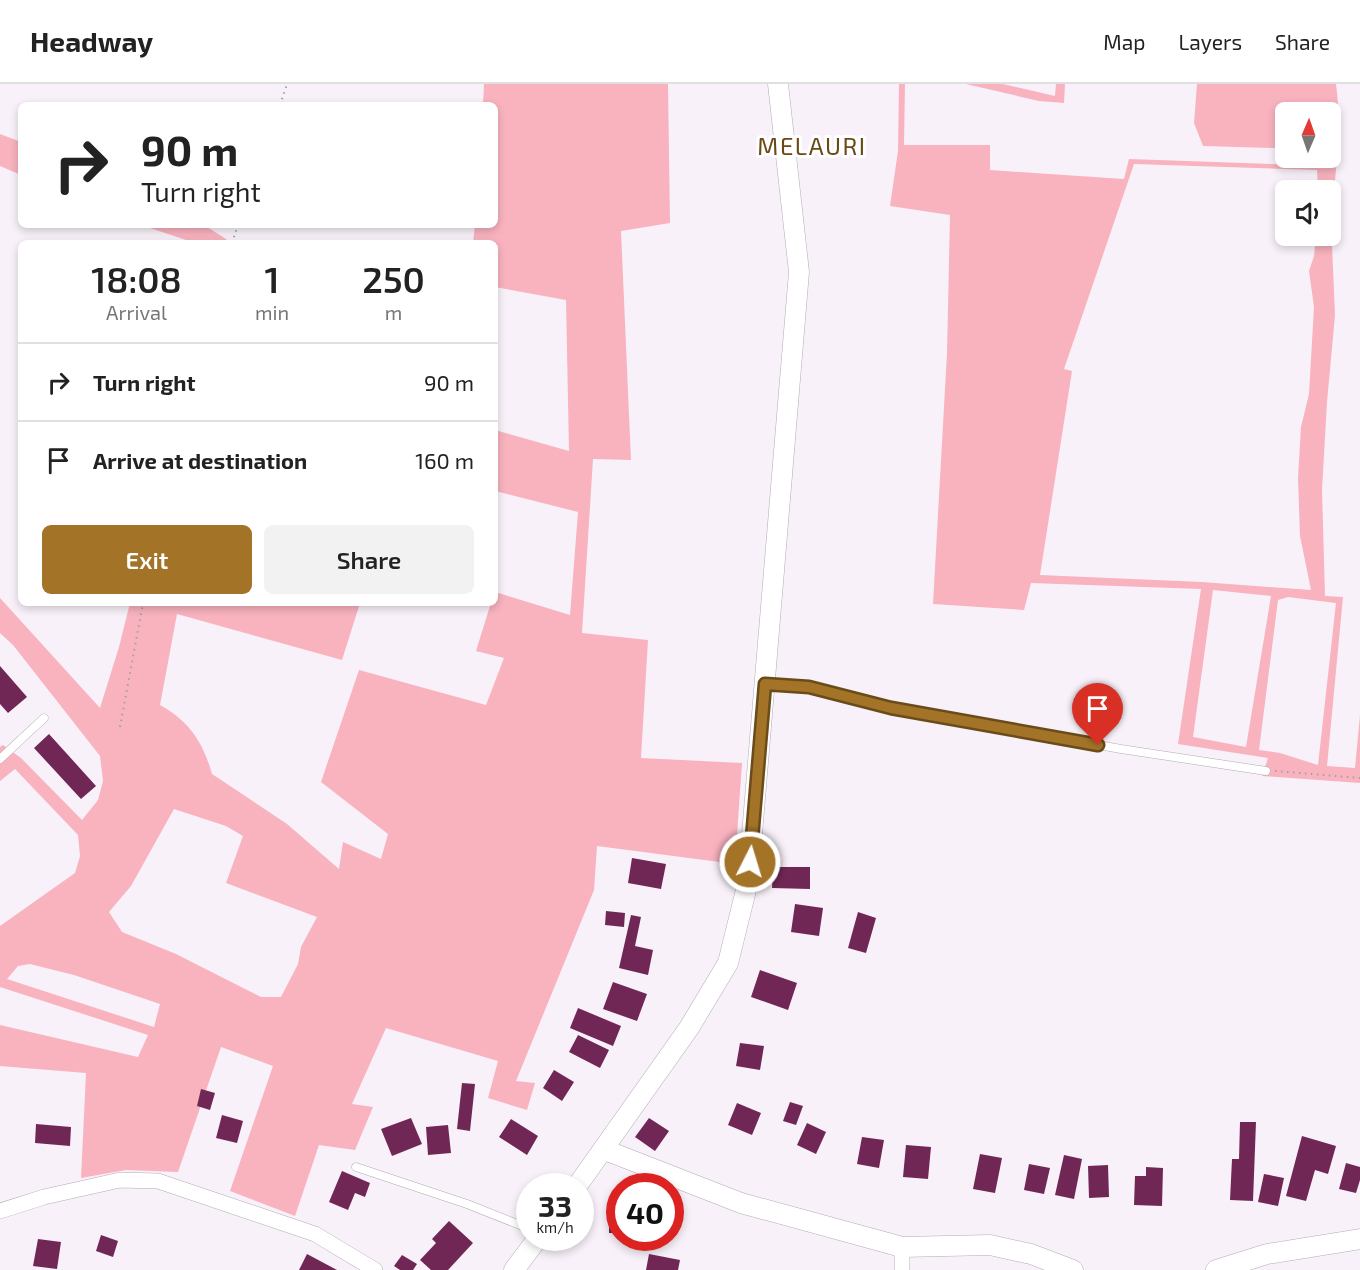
<!DOCTYPE html>
<style>
body{margin:0;font-family:"Exo 2",sans-serif;background:#f2f2f2;color:#222;height:100vh;display:flex;flex-direction:column;font-size:22px;white-space:nowrap}
*{box-sizing:border-box;margin:0}
p{font-size:20px;color:#767676}
.icon{flex:none;width:33px;height:33px;fill:none;stroke:currentColor;stroke-width:2;stroke-linecap:round;stroke-linejoin:round}
.map{position:relative;flex:1;overflow:hidden}
.sheet{position:absolute;left:18px;top:156px;width:480px;height:366px;display:flex;flex-direction:column;background:#fff;border-radius:9px;box-shadow:0 3px 9px #0003}
.sheet>*{flex:none}
.banner{position:absolute;left:18px;top:18px;width:480px;height:126px;border-radius:9px;box-shadow:0 3px 9px #0003;background:#fff;color:#222;overflow:hidden}
.needle{width:39px;rotate:2deg}
.fabs{position:absolute;left:1275px;top:18px;display:grid;gap:12px}
.fabs a{display:grid;place-items:center;width:66px;height:66px;border-radius:9px;background:#fff;box-shadow:0 3px 9px #0003;font-size:30px}
.speed{position:absolute;left:516px;top:1089px;display:flex;gap:12px;font-size:30px;font-weight:700;text-align:center}
.speed>*{display:grid;place-content:center;width:78px;height:78px;border-radius:50%;background:#fff;box-shadow:0 3px 9px #0003;line-height:1}
.speed small{font-size:15px;font-weight:400}
.speed .limit{border:9px solid #d22;background:#fff;color:#111}
.pin{position:absolute;display:grid;place-items:center;width:51px;height:51px;color:#fff;margin:-62px -26px;border-radius:50% 50% 50% 0;rotate:-45deg;box-shadow:0 0 6px #0007}
.pin .icon{rotate:45deg}
.me{position:absolute;width:66px;margin:-33px;rotate:5deg;stroke-linejoin:round;filter:drop-shadow(0 0 4px #0008)}
.turn{display:flex;align-items:center;gap:21px;height:126px;padding:0 24px;font-size:27px}
.turn .icon{width:78px;height:78px;stroke-width:2.5}
.turn b{display:block;font-size:42px;line-height:51px}
.eta{display:flex;justify-content:space-evenly;align-items:center;height:102px;text-align:center}
.eta b{font-size:36px;font-weight:600;line-height:42px}
.cta{display:flex;gap:12px;margin-top:auto;padding:12px 24px}
.cta a{flex:1;height:69px;border-radius:9px;background:#a37328;color:#fff;font-size:24px;font-weight:600;line-height:69px;text-align:center}
.cta a+a{background:#f2f2f2;color:#222}
ul{padding:0;list-style:none}
li{display:flex;align-items:center;gap:18px;height:78px;padding:0 24px;border-top:2px solid #e0e0e0}
li div{flex:1}
li b{display:block;font-size:22px}
li em{font-style:normal}
header{display:flex;align-items:center;gap:36px;box-sizing:border-box;height:84px;padding:0 30px;background:#fff;border-bottom:2px solid #e0e0e0}
header strong{font-size:28px}
nav{display:flex;gap:33px;margin-inline-start:auto;font-size:21px}
.map>svg:first-child{display:block}
.green{fill:#f8b3bf;fill-rule:evenodd}
.building{fill:#712755}
.lines{fill:none;stroke-linecap:round;stroke-linejoin:round}
.service-casing{stroke:#b2acb3;stroke-width:9}
.minor-casing{stroke:#b2acb3;stroke-width:16}
.tertiary-casing{stroke:#b2acb3;stroke-width:21}
.path{stroke:#a49fa5;stroke-width:2;stroke-dasharray:1.5 4.5;stroke-linecap:butt}
.service{stroke:#fff;stroke-width:8}
.minor{stroke:#fff;stroke-width:15}
.tertiary{stroke:#fff;stroke-width:20}
.route-casing{stroke:#6a4b1a;stroke-width:15}
.route{stroke:#a37328;stroke-width:10}
.labels{text-anchor:middle;dominant-baseline:central;stroke-width:6;stroke-linejoin:round;paint-order:stroke}
.quarter-label{font-size:24px;letter-spacing:1.5px;fill:#6a4915;stroke:#fff}
</style>
<header>
<strong>Headway</strong>
<nav><a>Map</a><a>Layers</a><a>Share</a></nav>
</header>
<div class="map">
<svg width="1360" height="1186" viewBox="0 0 1360 1186">
<rect width="100%" height="100%" fill="#f8f1f9"/>
<path class="green" d="M484,0H668L670,139L621,147L631,376L593,375L582,549L648,556L641,674L742,679L735,780L597,762L594,806L516,997L535,999L527,1026L488,1014L498,977L386,944L352,1020L373,1023L355,1066L319,1061L295,1132L230,1107L273,982L221,963L178,1088L126,1086L81,1094L86,989L0,982V941L138,973L148,951L0,903V842L75,789L80,772L78,751L15,685L0,697V663L3,661L21,674L82,736L98,716L103,697L100,672L13,561L0,549V514L100,624L119,563L130,519H360L342,576L177,530L160,621C189,637 203,658 212,690L287,740L339,785L343,758L381,775L388,750L321,698L359,586L486,621L504,574L476,567L490,522L480,519H495V508L570,531L578,428L495,407V346L569,367L566,216L495,203V159H473L475,141H495V21H483ZM174,725L226,742L243,752L226,799L317,833L301,863L298,880L281,913H261L176,870L122,848L109,828L131,802ZM30,880L74,891L160,920L154,943L7,895L18,882Z
M899,0H905L904,61H990V86L1124,95L1129,75L1325,82V74H1330V28H1286L1285,61L1274,64L1203,62L1194,39L1197,0H1336C1342,44 1336,88 1331,132L1330,106H1318L1317,86L1134,80L1064,285L1072,287L1040,491L1202,498L1311,506L1300,452L1298,394L1301,343L1309,310L1314,223L1309,187L1314,172L1316,152H1330L1331,138L1335,231L1327,318L1322,406L1325,512L1343,513L1327,682L1355,684L1360,631V699L1262,692L1268,674L1178,660L1201,505L1031,499L1024,526L933,520L947,269L950,131L890,122L898,67ZM1213,506L1271,512L1246,663L1193,653ZM1288,513L1336,519L1318,681L1280,669L1259,666L1278,516Z
M966,0H1003L1055,12L1056,0H1065L1064,19L1039,17Z
M0,50L21,58V91L0,82Z
M141,141H204L226,155L228,159H195Z"/>
<path class="building" d="M0,582L27,613L8,629L0,620Z
M49,650L96,702L81,715L34,664Z
M632,774L666,780L661,805L628,799Z
M773,783H810V805L772,804Z
M795,820L823,824L819,852L791,848Z
M606,827L625,829L624,843L605,841Z
M858,828L876,834L866,869L848,864Z
M631,831L641,833L635,862L653,866L648,891L619,884Z
M760,886L797,899L788,926L751,913Z
M613,898L647,910L637,937L603,925Z
M578,924L621,942L613,962L570,944Z
M578,951L609,966L600,984L569,968Z
M740,959L764,962L760,986L736,982Z
M554,986L574,998L562,1017L543,1004Z
M462,999L475,1000L470,1047L457,1045Z
M201,1005L215,1009L210,1026L197,1022Z
M790,1018L803,1022L796,1041L783,1037Z
M737,1019L761,1029L752,1051L728,1041Z
M222,1031L243,1037L237,1059L216,1054Z
M411,1034L422,1060L392,1072L381,1045Z
M649,1034L669,1047L655,1067L635,1053Z
M511,1035L538,1052L527,1071L499,1053Z
M1240,1038H1256L1253,1117L1230,1116L1232,1075H1239Z
M807,1039L826,1048L816,1070L797,1061Z
M36,1040L71,1043L70,1062L35,1059Z
M448,1041L451,1069L428,1071L426,1043Z
M1302,1052L1336,1062L1328,1090L1315,1086L1306,1117L1286,1112Z
M862,1053L884,1056L879,1084L857,1080Z
M906,1061L931,1063L928,1095L903,1093Z
M980,1070L1002,1074L995,1109L973,1105Z
M1064,1071L1082,1075L1074,1115L1055,1111Z
M1346,1079L1360,1083V1096L1356,1109L1339,1105Z
M1029,1080L1050,1084L1044,1110L1024,1106Z
M1108,1081L1109,1113L1089,1114L1088,1082Z
M1146,1083L1163,1084L1162,1122L1134,1121L1135,1092H1146Z
M342,1087L370,1099L365,1113L355,1109L348,1126L329,1118Z
M1264,1090L1284,1094L1278,1122L1258,1118Z
M609,1127H620V1149H609Z
M449,1137L473,1159L448,1186H431L420,1176L436,1159L432,1155Z
M101,1151L118,1157L113,1173L96,1167Z
M38,1155L61,1158L57,1185L33,1182Z
M307,1170L337,1186H299Z
M649,1170L680,1176L678,1186H646Z
M402,1171L417,1180L413,1186H400L394,1182Z"/>
<g class="lines">
<defs>
<path id="service" d="M767,600L809,603L891,624L1121,665L1266,687
M0,675L44,634
M356,1083L467,1120L530,1145"/>
<path id="minor" d="M0,1127L44,1113L120,1096L158,1097L315,1150L375,1186
M902,1163V1186"/>
<path id="tertiary" d="M605,1066L741,1119L902,1163L990,1161L1031,1170L1073,1186
M577,1102L689,944L728,879L748,798L799,188L778,0
M514,1186L538,1154
M1216,1186L1267,1170L1360,1155"/>
</defs>
<use href="#service" class="service-casing"/>
<use href="#minor" class="minor-casing"/>
<use href="#tertiary" class="tertiary-casing"/>
<path class="path" d="M280,21L287,0
M232,159L238,141
M120,643L143,519
M1275,687L1360,694"/>
<use href="#service" class="service"/>
<use href="#minor" class="minor"/>
<use href="#tertiary" class="tertiary"/>
</g>
<g class="lines">
<defs>
<path id="route" d="M750,778L765,600L809,603L891,624L1098,661"/>
</defs>
<use href="#route" class="route-casing"/>
<use href="#route" class="route"/>
</g>
<g class="labels">
<g class="quarter-label">
<text x="812" y="61">MELAURI</text>
</g>
</g>
</svg>
<div class="fabs">
<a><svg class="needle" viewBox="-14 -14 28 28"><path d="M0-13l5 13h-10z" fill="#e53935"/><path d="M0 13l5-13h-10z" fill="#767676"/></svg></a>
<a><svg class="icon" aria-label="sound" viewBox="0 0 24 24"><path d="M4 9h4l5-4v14l-5-4H4zM17 9q2 3 0 6"/></svg></a>
</div>
<div class="speed"><div>33<small>km/h</small></div><div class="limit">40</div></div>
<div class="pin" style="left:1098px;top:661px;background:#d93025"><svg class="icon" aria-label="arrive" viewBox="0 0 24 24"><path d="M6 21V4h12l-3 4 3 4H6"/></svg></div>
<svg class="me" style="left:750px;top:778px" viewBox="-20 -20 40 40"><circle r="17" fill="#a37328" stroke="#fff" stroke-width="3"/><path d="M0-11L8 9 0 5-8 9z" fill="#fff"/></svg>
<div class="banner">
<div class="turn"><svg class="icon" aria-label="right" viewBox="0 0 24 24"><path d="M7 20v-9h11M14 6l5 5-5 5"/></svg><div><b>90 m</b>Turn right</div></div>
</div>
<section class="sheet">
<div class="eta">
<div><b>18:08</b><p>Arrival</p></div>
<div><b>1</b><p>min</p></div>
<div><b>250</b><p>m</p></div>
</div>
<ul>
<li><svg class="icon" aria-label="right" viewBox="0 0 24 24"><path d="M7 20v-9h11M14 6l5 5-5 5"/></svg><div><b>Turn right</b></div><em>90 m</em></li>
<li><svg class="icon" aria-label="arrive" viewBox="0 0 24 24"><path d="M6 21V4h12l-3 4 3 4H6"/></svg><div><b>Arrive at destination</b></div><em>160 m</em></li>
</ul>
<div class="cta"><a>Exit</a><a>Share</a></div>
</section>
</div>
